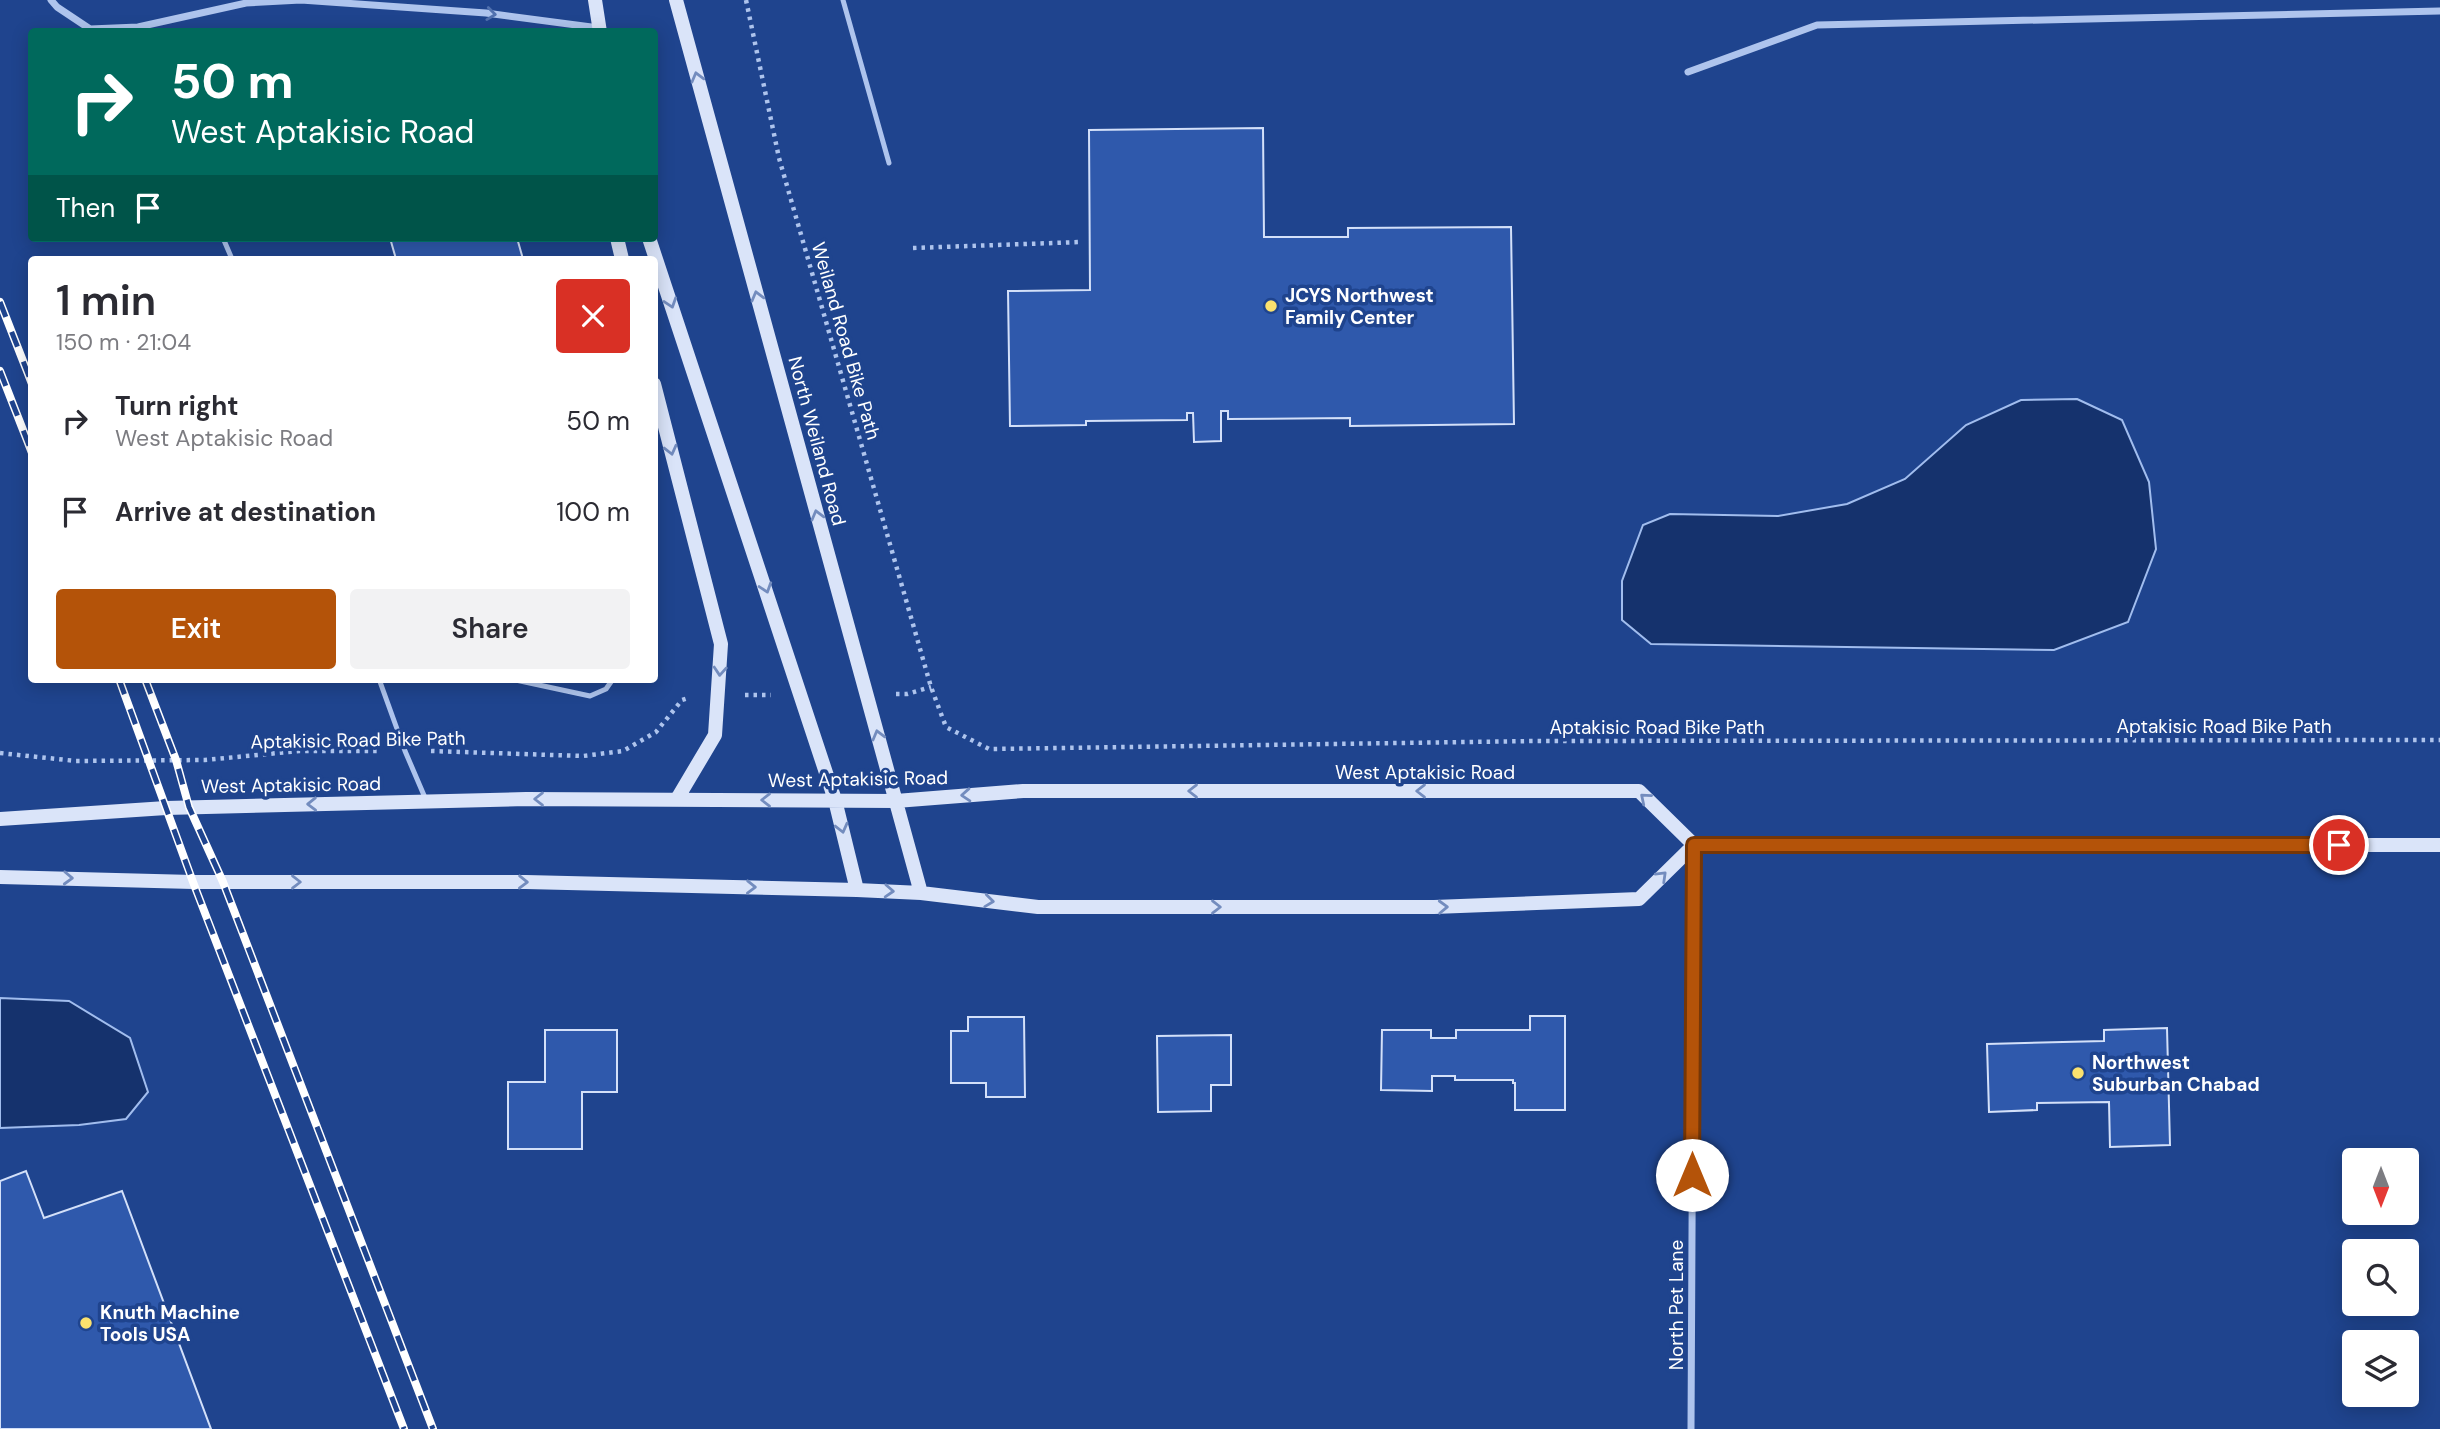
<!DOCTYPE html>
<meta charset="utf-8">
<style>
body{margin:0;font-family:"DM Sans",sans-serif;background:#f2f2f3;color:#2b2b33;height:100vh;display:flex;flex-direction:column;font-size:26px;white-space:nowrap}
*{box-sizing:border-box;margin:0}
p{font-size:23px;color:#7c7c81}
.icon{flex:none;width:38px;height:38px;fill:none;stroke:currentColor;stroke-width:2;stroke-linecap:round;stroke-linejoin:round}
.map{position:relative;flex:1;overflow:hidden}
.details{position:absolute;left:28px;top:256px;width:630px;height:427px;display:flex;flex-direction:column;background:#fff;border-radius:7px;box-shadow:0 4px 18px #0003}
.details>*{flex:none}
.hud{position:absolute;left:28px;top:28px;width:630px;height:214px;border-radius:7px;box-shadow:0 4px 18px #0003;background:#00695c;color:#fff;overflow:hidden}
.needle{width:46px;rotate:180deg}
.buttons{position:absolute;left:2342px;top:1148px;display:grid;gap:14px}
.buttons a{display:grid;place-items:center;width:77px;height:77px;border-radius:7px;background:#fff;box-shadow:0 4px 18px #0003;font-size:35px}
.pin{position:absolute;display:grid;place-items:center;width:60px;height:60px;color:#fff;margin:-30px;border:4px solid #fff;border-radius:50%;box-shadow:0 2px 7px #0007}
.me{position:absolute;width:77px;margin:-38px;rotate:0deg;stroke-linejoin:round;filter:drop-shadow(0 0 5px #0008)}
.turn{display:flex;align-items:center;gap:24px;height:147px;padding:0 28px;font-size:32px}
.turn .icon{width:91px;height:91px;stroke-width:2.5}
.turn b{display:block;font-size:49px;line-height:60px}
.then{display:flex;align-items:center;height:66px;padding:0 28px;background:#0003;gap:14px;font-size:26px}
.round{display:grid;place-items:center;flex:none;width:74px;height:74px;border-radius:7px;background:#f2f2f3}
.summary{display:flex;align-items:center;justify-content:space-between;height:119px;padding:0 28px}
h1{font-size:42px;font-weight:600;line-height:52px}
.action{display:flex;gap:14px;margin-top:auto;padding:14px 28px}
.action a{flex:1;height:80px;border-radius:7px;background:#b45309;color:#fff;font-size:28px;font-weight:600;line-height:80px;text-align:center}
.action a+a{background:#f2f2f3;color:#2b2b33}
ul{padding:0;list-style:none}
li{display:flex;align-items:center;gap:21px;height:91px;padding:0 28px}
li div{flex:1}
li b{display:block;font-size:26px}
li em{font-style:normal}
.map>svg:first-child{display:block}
.water{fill:#15326d;stroke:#a1bdee;stroke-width:2}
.building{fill:#2f59ac;stroke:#d3e0f9;stroke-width:2}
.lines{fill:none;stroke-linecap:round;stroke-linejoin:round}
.path{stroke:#aec4ed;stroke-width:4.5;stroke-dasharray:3.5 5;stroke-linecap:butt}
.lane{stroke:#aec4ed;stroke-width:5}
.street{stroke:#aec4ed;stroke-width:7}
.secondary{stroke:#dae4f9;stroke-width:14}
.rail-casing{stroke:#fff;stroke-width:8}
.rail{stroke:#1f448e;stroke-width:5;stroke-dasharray:16;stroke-linecap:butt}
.oneway{stroke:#5171af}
.oneway2{stroke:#738cbe}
.route-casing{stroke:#753606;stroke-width:18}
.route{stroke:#b45309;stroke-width:12}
.poi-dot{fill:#fbe16e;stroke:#1f448e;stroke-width:2.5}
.labels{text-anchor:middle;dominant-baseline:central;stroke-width:7;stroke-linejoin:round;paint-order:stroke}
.poi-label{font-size:19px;font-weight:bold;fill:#fff;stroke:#1f448e;text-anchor:start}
.street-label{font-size:19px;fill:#fff;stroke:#1f448e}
</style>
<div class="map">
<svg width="2440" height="1429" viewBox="0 0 2440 1429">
<rect width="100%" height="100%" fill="#1f448e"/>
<path class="water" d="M2077,399L2122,420L2149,482L2156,549L2128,622L2054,650L1651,644L1622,620V581L1643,525L1670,514L1778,516L1847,504L1905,479L1966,425L2021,400Z
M0,998L69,1001L130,1038L148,1092L126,1119L79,1125L0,1128Z"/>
<path class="building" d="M1263,128L1264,237H1348V228L1511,227L1514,424L1350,426V418L1228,419V411H1221V441L1194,442L1193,413H1187V420L1086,421V425L1010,426L1008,291L1090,290L1089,130Z
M390,238H517L523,259H396Z
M1530,1016H1565V1110H1515V1083H1513V1080H1455V1076H1432V1091L1381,1090L1382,1030H1431V1038H1456V1030H1530Z
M968,1017H1024L1025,1097H986V1083H951V1031H968Z
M2167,1028L2170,1145L2110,1147L2109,1102L2037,1103V1110L1989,1112L1987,1044L2104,1041V1030Z
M545,1030H617V1092H582V1149H508V1082H545Z
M1231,1035V1085H1211V1111L1158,1112L1157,1036Z
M26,1171L44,1218L122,1191L211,1429H0V1181Z"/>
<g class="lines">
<path class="path" d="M746,0L779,158L931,687L946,727L989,749L1534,741L2440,740
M913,248L1081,242
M896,694H907L931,687
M745,695H771
M431,751L583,756L623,751L656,732L682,700L688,698
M0,753L76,761L205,760L299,751H380"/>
<path class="lane" d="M843,0L889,163
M223,238L232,259
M379,679L405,751L426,800
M511,679L590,696L606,689L613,679"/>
<path class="street" d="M51,0L57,7L90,29L138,27L246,3L301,0L486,13L599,28
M1688,72L1817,25L2440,11
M1691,1429L1694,849"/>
<path class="secondary" d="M595,0L600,32
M676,0L921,893
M617,238L622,259
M649,238L835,800L857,890
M654,384L721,644L715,735L677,799
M0,819L166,808L526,799L896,801L1023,791H1639L1694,845
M0,877L193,882H526L857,890L921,893L1038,907H1434L1639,899L1694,845H2440"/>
<defs>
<path id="rail" d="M0,302L32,384
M0,371L32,453
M119,679L193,882L404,1429
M145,679L176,760L189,807L223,882L433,1429"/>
</defs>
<use href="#rail" class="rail-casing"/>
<use href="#rail" class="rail"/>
</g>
<defs><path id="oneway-chevron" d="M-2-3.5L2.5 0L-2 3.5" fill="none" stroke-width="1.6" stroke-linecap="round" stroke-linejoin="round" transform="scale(1.75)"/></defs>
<use class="oneway" href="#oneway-chevron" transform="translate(491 14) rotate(7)"/>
<g class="oneway2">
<use href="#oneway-chevron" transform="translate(697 77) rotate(-105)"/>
<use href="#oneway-chevron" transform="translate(757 296) rotate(-105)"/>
<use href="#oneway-chevron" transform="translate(671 303) rotate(72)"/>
<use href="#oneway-chevron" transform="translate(671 450) rotate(76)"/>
<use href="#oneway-chevron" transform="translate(817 515) rotate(-105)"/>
<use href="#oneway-chevron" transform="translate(766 588) rotate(72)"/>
<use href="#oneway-chevron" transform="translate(720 671) rotate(94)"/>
<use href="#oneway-chevron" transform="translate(878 735) rotate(-105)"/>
<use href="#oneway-chevron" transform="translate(1193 791) rotate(180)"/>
<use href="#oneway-chevron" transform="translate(1421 791) rotate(180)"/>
<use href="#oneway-chevron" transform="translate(966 795) rotate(176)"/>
<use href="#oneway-chevron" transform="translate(1645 798) rotate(-140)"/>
<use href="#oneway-chevron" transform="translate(539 799) rotate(180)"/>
<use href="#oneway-chevron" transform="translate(766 800) rotate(-180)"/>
<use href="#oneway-chevron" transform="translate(312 804) rotate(179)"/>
<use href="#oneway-chevron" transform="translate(842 828) rotate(76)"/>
<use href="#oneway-chevron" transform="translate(1662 876) rotate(-44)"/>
<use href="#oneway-chevron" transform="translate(68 878) rotate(2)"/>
<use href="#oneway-chevron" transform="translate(296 882)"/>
<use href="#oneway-chevron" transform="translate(523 882) rotate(1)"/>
<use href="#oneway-chevron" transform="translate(751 887) rotate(1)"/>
<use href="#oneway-chevron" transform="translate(889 891) rotate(3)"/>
<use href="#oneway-chevron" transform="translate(989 901) rotate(7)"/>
<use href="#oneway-chevron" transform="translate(1216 907)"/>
<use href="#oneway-chevron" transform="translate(1443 907) rotate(-2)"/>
</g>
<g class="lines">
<defs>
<path id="route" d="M1692,1175L1694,845H2339"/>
</defs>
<use href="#route" class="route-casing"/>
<use href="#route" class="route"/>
</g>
<g class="poi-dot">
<circle cx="1271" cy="306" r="7"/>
<circle cx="2078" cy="1073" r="7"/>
<circle cx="86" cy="1323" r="7"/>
</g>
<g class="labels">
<g class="poi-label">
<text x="1285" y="295">JCYS Northwest<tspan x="1285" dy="22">Family Center</tspan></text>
<text x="2092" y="1062">Northwest<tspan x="2092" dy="22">Suburban Chabad</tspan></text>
<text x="100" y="1312">Knuth Machine<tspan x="100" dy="22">Tools USA</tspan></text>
</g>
<g class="street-label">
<text transform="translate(846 341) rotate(74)">Weiland Road Bike Path</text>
<text transform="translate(817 441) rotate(75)">North Weiland Road</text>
<text x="2224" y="726">Aptakisic Road Bike Path</text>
<text x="1657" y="727">Aptakisic Road Bike Path</text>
<text transform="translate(358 740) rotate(-1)">Aptakisic Road Bike Path</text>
<text x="1425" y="772">West Aptakisic Road</text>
<text transform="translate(858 779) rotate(-1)">West Aptakisic Road</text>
<text transform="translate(291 785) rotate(-1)">West Aptakisic Road</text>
<text transform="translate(1676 1305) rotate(-90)">North Pet Lane</text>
</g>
</g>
</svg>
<div class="buttons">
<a><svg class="needle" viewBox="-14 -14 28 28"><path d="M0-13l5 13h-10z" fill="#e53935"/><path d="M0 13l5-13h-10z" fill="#7c7c81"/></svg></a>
<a><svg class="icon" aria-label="search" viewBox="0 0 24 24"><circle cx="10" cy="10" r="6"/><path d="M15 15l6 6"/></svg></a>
<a><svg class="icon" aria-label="layers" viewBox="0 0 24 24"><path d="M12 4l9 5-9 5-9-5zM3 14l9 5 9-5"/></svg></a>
</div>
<div class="pin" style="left:2339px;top:845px;background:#d93025"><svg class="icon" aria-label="arrive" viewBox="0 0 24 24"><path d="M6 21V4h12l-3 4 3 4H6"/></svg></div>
<svg class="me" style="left:1692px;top:1175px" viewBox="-20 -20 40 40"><circle r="19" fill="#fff"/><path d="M0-13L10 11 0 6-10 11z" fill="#b45309"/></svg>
<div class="hud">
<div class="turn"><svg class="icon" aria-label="right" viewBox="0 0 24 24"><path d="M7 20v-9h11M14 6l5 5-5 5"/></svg><div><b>50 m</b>West Aptakisic Road</div></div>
<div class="then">Then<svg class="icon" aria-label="arrive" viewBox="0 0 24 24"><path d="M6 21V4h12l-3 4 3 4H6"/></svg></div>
</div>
<section class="details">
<div class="summary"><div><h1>1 min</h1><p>150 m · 21:04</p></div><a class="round" style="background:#d93025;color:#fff"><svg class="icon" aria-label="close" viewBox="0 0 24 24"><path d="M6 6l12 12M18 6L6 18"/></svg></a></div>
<ul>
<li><svg class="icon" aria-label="right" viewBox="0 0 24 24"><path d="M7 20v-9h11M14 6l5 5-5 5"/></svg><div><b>Turn right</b><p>West Aptakisic Road</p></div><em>50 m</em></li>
<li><svg class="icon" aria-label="arrive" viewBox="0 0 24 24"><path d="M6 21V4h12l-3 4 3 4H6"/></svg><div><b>Arrive at destination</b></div><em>100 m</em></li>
</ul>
<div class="action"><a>Exit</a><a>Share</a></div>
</section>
</div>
